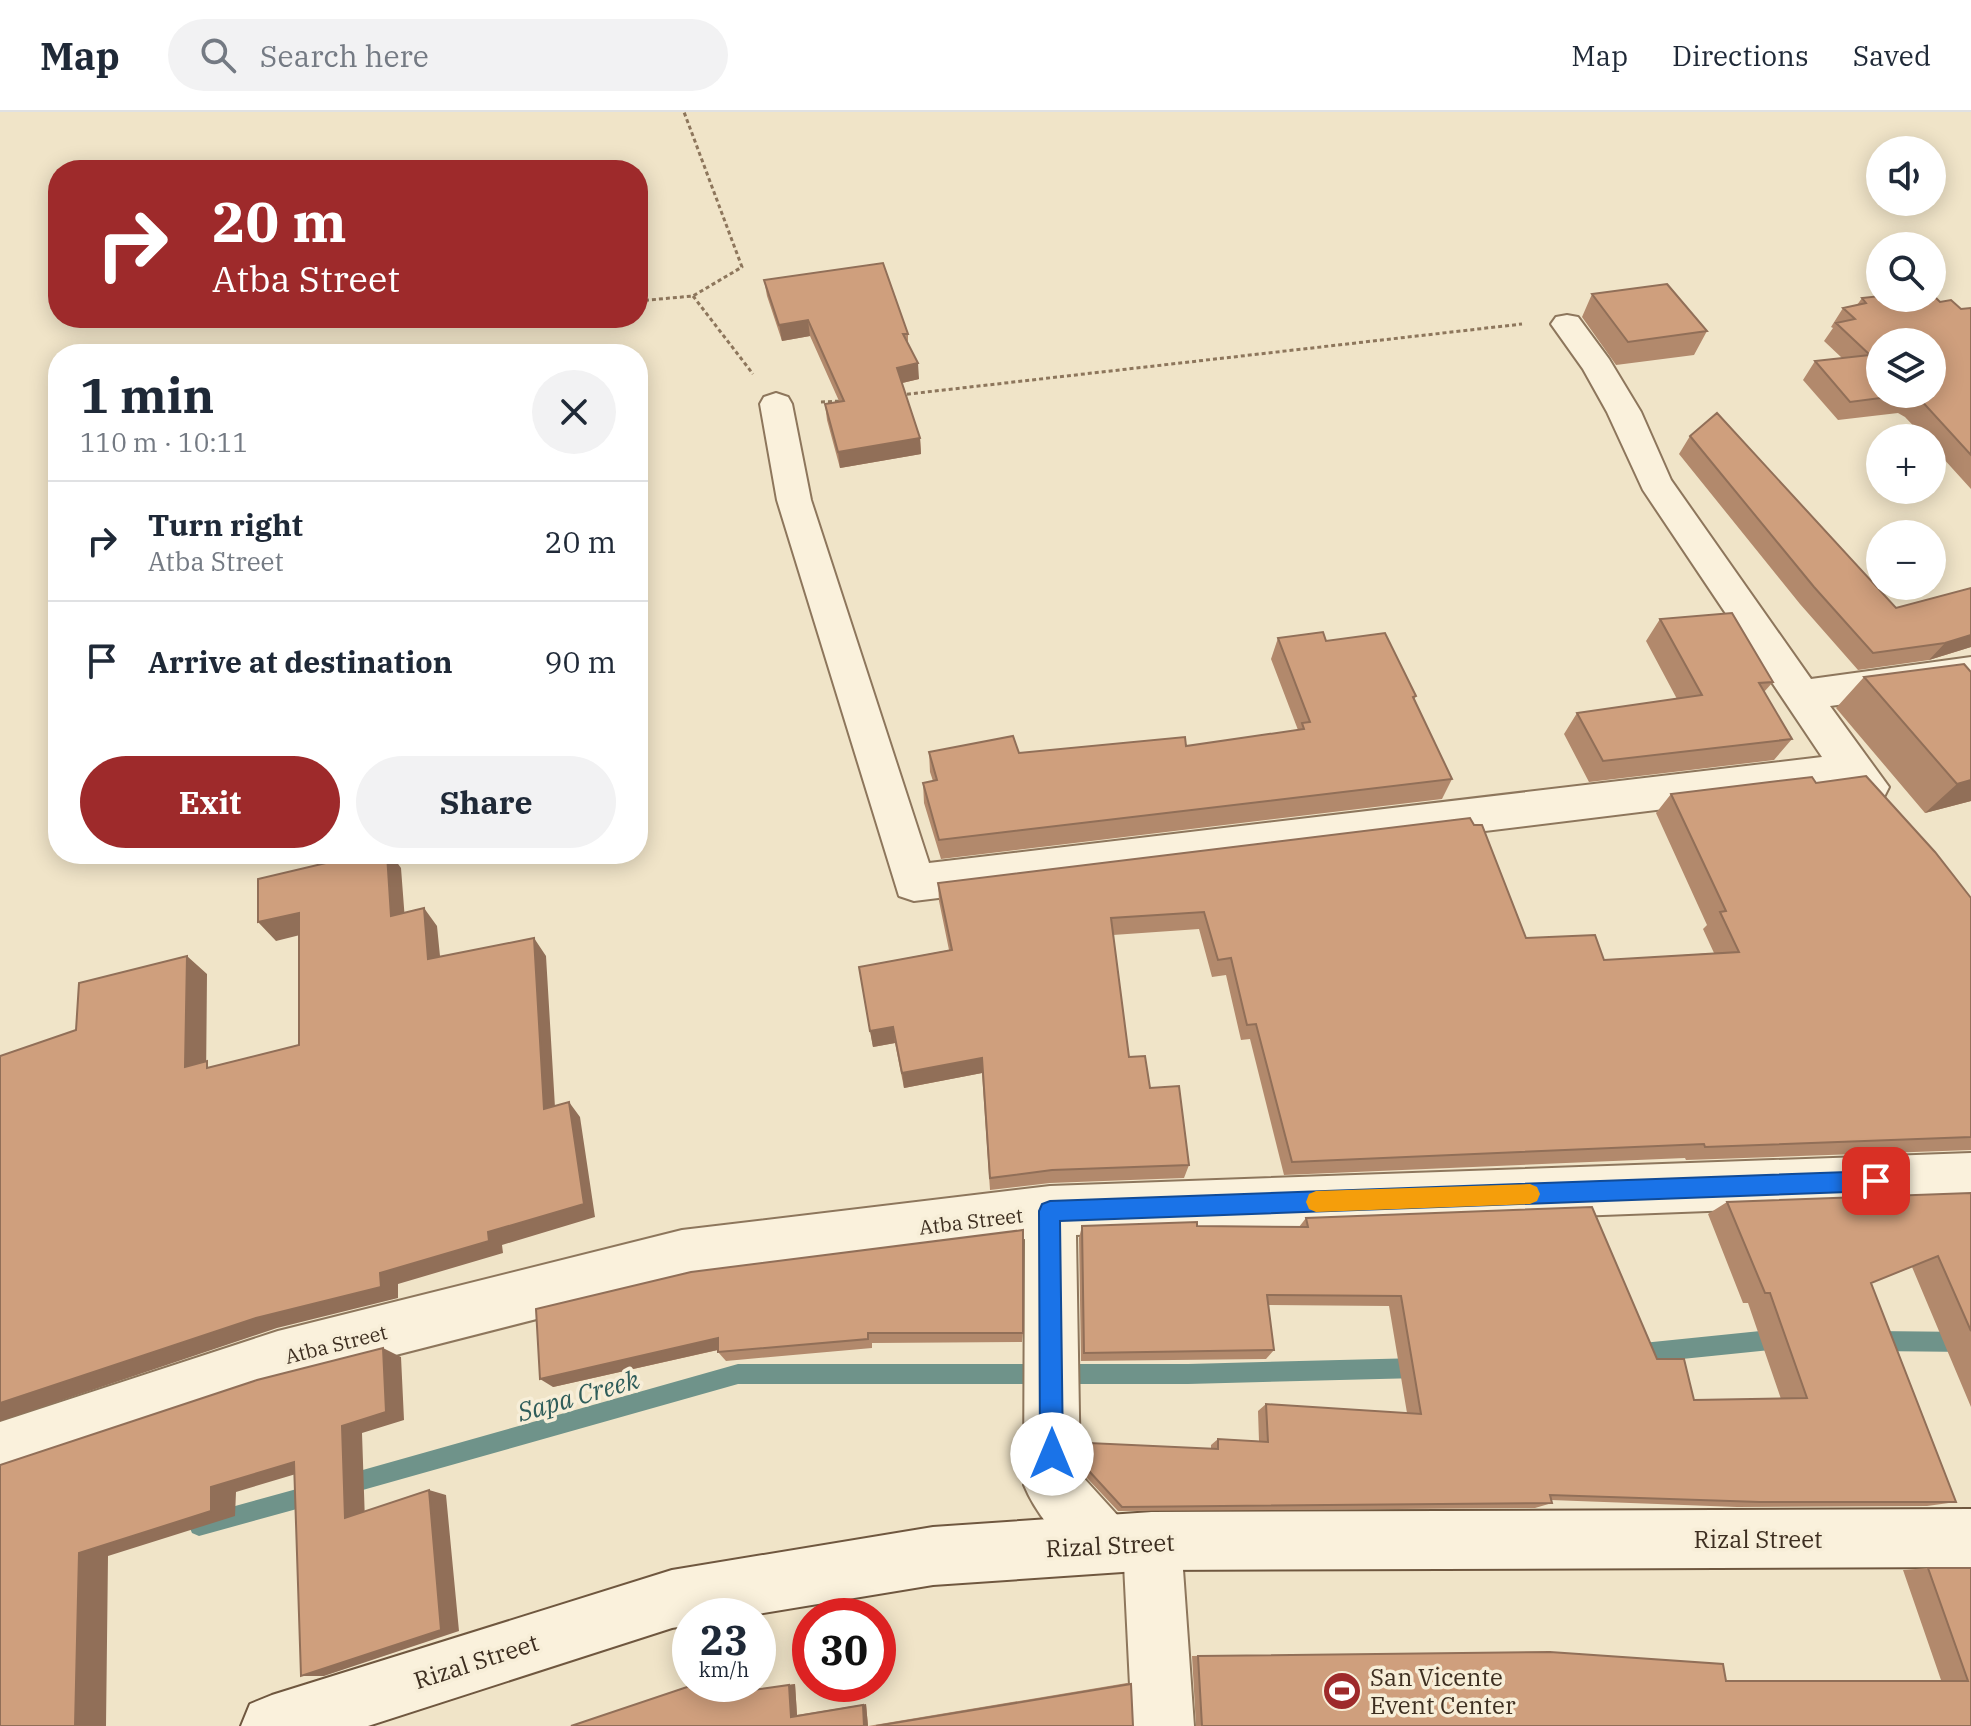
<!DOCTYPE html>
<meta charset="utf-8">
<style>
body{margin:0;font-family:"IBM Plex Serif",serif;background:#f2f2f3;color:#1f2937;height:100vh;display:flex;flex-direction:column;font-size:30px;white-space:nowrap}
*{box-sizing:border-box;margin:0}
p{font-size:26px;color:#747a83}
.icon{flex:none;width:44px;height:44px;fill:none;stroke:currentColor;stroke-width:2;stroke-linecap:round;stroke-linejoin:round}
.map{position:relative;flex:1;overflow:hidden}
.panel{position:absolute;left:48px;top:232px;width:600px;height:520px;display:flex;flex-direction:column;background:#fff;border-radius:32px;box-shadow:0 4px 20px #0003}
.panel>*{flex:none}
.hud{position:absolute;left:48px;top:48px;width:600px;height:168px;border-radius:32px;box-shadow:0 4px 20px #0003;background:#9e2a2b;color:#fff;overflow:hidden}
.controls{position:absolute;left:1866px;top:24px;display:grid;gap:16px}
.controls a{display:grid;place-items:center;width:80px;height:80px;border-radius:50%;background:#fff;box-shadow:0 4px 20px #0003;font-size:40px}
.speed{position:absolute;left:672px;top:1486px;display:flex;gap:16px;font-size:40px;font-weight:700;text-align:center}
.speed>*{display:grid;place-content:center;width:104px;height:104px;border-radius:50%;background:#fff;box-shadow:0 4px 20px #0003;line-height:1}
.speed small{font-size:20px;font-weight:400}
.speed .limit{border:12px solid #d22;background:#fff;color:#111}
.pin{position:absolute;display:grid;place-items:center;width:68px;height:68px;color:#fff;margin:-34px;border-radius:16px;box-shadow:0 4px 12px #0006}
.me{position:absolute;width:88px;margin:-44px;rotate:0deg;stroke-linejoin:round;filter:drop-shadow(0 0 6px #0008)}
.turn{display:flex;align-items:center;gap:28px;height:168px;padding:0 32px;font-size:36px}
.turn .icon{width:104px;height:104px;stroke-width:2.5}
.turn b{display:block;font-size:56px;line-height:68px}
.round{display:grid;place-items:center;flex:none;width:84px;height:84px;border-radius:42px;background:#f2f2f3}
.overview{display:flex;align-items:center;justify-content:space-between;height:136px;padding:0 32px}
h1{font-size:48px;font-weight:700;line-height:60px}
.cta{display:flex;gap:16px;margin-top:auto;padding:16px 32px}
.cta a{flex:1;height:92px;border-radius:48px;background:#9e2a2b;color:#fff;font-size:32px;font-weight:700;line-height:92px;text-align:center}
.cta a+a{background:#f2f2f3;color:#1f2937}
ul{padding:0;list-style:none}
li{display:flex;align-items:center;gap:24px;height:120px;padding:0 32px;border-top:2px solid #e0e1e3}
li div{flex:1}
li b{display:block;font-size:30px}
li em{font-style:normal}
header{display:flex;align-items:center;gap:48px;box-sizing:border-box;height:112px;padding:0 40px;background:#fff;border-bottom:2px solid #e0e1e3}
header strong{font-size:38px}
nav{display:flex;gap:44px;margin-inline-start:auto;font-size:28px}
.search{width:560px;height:72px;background:#f2f2f3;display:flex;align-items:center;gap:20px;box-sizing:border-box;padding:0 28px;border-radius:44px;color:#747a83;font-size:30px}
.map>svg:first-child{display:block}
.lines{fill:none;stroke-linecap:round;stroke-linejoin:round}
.stream{fill:#6f938a;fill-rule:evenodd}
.street-casing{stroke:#8d765c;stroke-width:4}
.secondary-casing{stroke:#6f573f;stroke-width:4}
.path{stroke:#8d765c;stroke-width:3;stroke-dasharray:4 3;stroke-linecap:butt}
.street{fill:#faf1dc;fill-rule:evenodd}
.secondary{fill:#faf1dc;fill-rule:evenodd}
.wall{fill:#b2896c}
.shaded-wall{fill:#916f58}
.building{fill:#cf9f7d;stroke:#916f58;stroke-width:2;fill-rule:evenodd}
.route{fill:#1a73e8;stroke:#114b97;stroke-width:2}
.slow{fill:#f59e0b}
.labels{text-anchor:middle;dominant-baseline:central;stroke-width:7;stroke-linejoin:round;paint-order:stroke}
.street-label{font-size:20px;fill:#3d2e20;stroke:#f7eed8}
.near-street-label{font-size:24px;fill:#3d2e20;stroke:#f7eed8}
.near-poi-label{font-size:24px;fill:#3d2e20;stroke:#f7eed8;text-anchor:start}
.near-water-label{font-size:26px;font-style:italic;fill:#2f5d5a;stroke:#f7eed8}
</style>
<header>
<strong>Map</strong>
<div class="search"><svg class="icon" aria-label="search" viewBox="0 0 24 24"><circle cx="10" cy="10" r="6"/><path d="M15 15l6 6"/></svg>Search here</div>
<nav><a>Map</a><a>Directions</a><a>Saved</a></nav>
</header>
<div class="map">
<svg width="1971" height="1614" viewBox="0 0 1971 1614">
<rect width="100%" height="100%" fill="#f0e4c8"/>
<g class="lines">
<path class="stream" d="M1781,1217L1788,1220L1791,1227L1788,1234L1781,1237L1633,1252L1626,1249L1623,1242L1626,1235L1633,1232Z
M1873,1219L1971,1220V1240L1873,1239L1866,1236L1863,1229L1866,1222Z
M1419,1246L1426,1249L1429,1256L1426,1263L1419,1266L1188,1272H738L345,1383L338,1380L335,1373L338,1366L345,1363L738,1252H1188Z
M315,1372L322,1375L325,1382L322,1389L315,1392L199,1424L192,1421L189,1414L192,1407L199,1404Z"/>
<defs>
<path id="street" d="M1567,203L1578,205L1609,247L1641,300L1671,368L1811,567L1971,545V575L1830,594L1889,675L1883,687C1864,693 1856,689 1843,675L914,789L899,784L777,388L760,292L764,285L776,281L788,285L792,292L811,388L929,751L1822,645L1643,378L1607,300L1583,257L1551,212L1556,205Z
M1971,1041V1089L1076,1123L1080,1362L1129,1416L1132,1409L1152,1400L1172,1409L1181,1429L1194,1614H1132L1124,1452L1106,1460C1072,1446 1038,1407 1024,1373L1025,1127L682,1170L278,1273L0,1366V1310L278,1219L682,1118L1050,1074Z"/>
<path id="secondary" d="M1971,1397V1455L1152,1458L933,1473L746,1504H690V1513L672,1516L368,1614H241L250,1592L272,1583L672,1458L933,1415L1152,1400Z"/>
</defs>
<use href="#street" class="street-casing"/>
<use href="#secondary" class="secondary-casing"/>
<path class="path" d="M693,184L753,262
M638,189L693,184L742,155L684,0
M900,283L1522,212
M821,290L843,289"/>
<use href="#street" class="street"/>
<use href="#secondary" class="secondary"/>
</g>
<path class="wall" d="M764,168L908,222V233L919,267L902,271L920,326L921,342L840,356L827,308L825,292L839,289L810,224L782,229L767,184Z
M1592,182L1707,219L1694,243L1616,253L1582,205Z
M1862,186L1940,190L1961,197L1971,196V377L1932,334V326H1925L1905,305L1898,301L1838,308L1803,268L1815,249L1842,246L1824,229L1833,216L1831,215L1843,196L1857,193Z
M1690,324L1896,496L1971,535L1929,548L1858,558L1800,492L1679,342Z
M1660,507L1773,570L1764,580L1792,627L1774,648L1589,670L1564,622L1577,601L1677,587L1646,529Z
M1278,526L1326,529L1416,584L1414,588L1452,667L1442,687L941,747L924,691L923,671L933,669L930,660L929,640L1019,641L1186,634L1298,618L1271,547Z
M1971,560V689L1925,701L1836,596L1864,565Z
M1816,671L1971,786V1038L1686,1048L1685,1046L1284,1063L1250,927L1241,928L1226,863L1212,865L1199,817L1113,823L1129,945L1150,976L1189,1053L1184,1066L1050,1071L990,1078L982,961L904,976L895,931L873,935L859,855L949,838L939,789L938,771L1526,826L1604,848L1714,841L1703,817L1707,813L1656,701L1671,682Z
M1971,1081V1295L1912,1155L1871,1171L1956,1390L1927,1394L1737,1395L1551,1388L1552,1391L1535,1396L1118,1399L1086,1365V1337L1089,1331L1211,1337V1333L1218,1327L1259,1329L1258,1299L1266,1292L1407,1301L1389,1194L1268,1193L1274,1238L1266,1247L1081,1249L1079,1126L1082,1114L1299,1115L1306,1106L1657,1247L1694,1288L1781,1287L1748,1191H1743L1708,1102L1727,1090Z
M536,1197L1023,1221L1022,1230L872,1231V1236L726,1249L718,1240V1238L553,1275Z
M1928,1456H1971V1614H1196L1192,1544L1550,1540L1726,1568H1941L1903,1458Z
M1127,1571L1131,1572L1133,1614H571L730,1572L732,1581L795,1572L797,1603L866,1592L868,1614Z"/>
<path class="shaded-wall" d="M808,208L810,224L782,229L779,213Z
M918,251L919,267L898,272L897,256Z
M920,326L921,342L840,356L838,340Z
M1971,523V535L1929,548L1945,531Z
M1971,668V689L1925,701L1957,672Z
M387,742H391L401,756L406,822L391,804Z
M424,796L437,814L442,864L428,847Z
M299,801L316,819L276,829L258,810Z
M534,826L546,844L556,1012L544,997Z
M187,844L207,862L206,971L185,955Z
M893,915L895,931L873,935L870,919Z
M982,946V961L904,976L902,961Z
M569,990L580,1005L595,1105L502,1133L503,1141L398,1172V1186L277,1216L0,1309V1291L380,1161L488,1120Z
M718,1226L726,1236L553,1275L540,1267Z
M383,1236L401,1245L404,1308L362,1321L365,1410L345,1406L342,1314Z
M294,1350L316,1356L236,1380L235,1404L108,1444L106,1614H75L79,1441L211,1375Z
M429,1378L446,1383L459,1519L324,1564H301Z
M723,1572H730L732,1581L725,1582Z
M795,1572L797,1603L791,1605L789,1573Z
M866,1592L868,1614H864L863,1593Z"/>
<path class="building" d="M883,151L908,222H903L918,251L897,256L920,326L838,340L825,292L844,289L808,208L779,213L764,168Z
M1667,172L1707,219L1628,230L1592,182Z
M1932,182L1940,190L1951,188L1961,197L1971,196V343L1919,286L1911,282L1850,290L1815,249L1870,243L1836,211L1855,207L1843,196L1866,191L1862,186L1880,184V186H1932ZM1880,230H1932V282H1880Z
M1717,301L1896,496L1971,476V523L1945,531L1873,541L1814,475L1690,324Z
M1732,501L1773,570L1759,571L1792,627L1603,649L1577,601L1702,583L1660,507Z
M1323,520L1326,529L1385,521L1416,584L1413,585L1452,667L939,728L923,671L937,668L929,640L1013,624L1019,641L1185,625L1186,634L1304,617L1302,611L1310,610L1278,526Z
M1964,552L1971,560V668L1957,672L1864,565Z
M1866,664L1935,740L1971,786V1025L1705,1035L1704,1032L1292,1050L1256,912L1247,913L1231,846L1218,848L1204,800L1111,806L1129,945L1145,944L1150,976L1179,974L1189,1053L1052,1058L990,1066L982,946L902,961L893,915L870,919L859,855L952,838L938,771L1470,706L1474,713H1482L1526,826L1595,823L1604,848L1739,840L1720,800L1726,799L1671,682L1812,665L1816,671Z
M364,742H387L391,804L424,796L428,847L534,826L544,997L569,990L584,1092L488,1120L489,1129L380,1161L381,1175L256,1206L0,1291V944L76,918L79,871L187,844L185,955L207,949V956L299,933V801L258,810V767Z
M1971,1081V1219L1938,1144L1871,1171L1956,1390H1760L1550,1383L1552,1391L1122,1395L1089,1359V1331L1218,1337V1327L1268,1330L1266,1292L1421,1302L1401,1184L1267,1183L1274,1238L1084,1241L1082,1114L1197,1110V1114L1308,1115L1306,1106L1592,1095L1657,1247H1684L1694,1288L1807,1286L1770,1181H1765L1727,1090Z
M1023,1118V1221H868V1227L718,1240V1226L540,1267L536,1197L691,1160Z
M383,1236L386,1300L342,1314L345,1406L429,1378L441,1518L301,1564L294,1350L211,1375V1399L79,1441L75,1614H0V1353L257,1268Z
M1928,1456H1971V1614H1202L1198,1544L1550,1540L1723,1552L1726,1569H1968Z
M696,1572H723L725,1582L789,1573L791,1605L863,1593L864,1614H571Z
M1131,1572L1133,1614H876Z"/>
<path class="route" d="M1876,1059L1883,1062L1886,1069L1883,1076L1876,1079L1060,1109L1063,1342L1060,1350L1052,1354L1043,1350L1040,1342L1039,1099L1042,1092L1050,1089Z"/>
<path class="slow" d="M1530,1072L1537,1075L1540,1082L1537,1089L1530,1092L1316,1100L1309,1097L1306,1090L1309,1082L1316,1079Z"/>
<defs>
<symbol id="stadium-disc" viewBox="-11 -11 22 22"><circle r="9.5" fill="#9e2a2b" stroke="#f7eed8"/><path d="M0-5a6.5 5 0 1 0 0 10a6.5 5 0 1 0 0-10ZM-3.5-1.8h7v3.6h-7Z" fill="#fff"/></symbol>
</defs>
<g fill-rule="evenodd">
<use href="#stadium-disc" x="1320" y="1557" width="44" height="44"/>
</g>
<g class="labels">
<g class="street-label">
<text transform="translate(971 1109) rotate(-7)">Atba Street</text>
<text transform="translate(336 1232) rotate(-14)">Atba Street</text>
</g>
<g class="near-street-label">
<text x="1758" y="1427">Rizal Street</text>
<text transform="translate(1110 1433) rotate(-3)">Rizal Street</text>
<text transform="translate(476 1549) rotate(-18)">Rizal Street</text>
</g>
<g class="near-poi-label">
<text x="1370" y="1565">San Vicente<tspan x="1370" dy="28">Event Center</tspan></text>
</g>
<g class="near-water-label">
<text transform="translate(578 1283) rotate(-16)">Sapa Creek</text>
</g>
</g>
</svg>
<div class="controls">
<a><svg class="icon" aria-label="sound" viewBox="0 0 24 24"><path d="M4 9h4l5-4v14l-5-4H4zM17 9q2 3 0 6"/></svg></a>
<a><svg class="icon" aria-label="search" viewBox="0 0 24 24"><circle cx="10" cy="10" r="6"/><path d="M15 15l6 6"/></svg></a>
<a><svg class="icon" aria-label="layers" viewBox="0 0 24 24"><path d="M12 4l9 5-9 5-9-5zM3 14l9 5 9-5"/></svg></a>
<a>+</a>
<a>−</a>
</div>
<div class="speed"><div>23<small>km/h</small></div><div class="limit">30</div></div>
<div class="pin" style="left:1876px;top:1069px;background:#d93025"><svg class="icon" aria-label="arrive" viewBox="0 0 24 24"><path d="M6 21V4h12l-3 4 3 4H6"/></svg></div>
<svg class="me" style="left:1052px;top:1342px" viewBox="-20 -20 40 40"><circle r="19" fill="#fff"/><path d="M0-13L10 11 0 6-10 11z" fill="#1a73e8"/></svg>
<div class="hud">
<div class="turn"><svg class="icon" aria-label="right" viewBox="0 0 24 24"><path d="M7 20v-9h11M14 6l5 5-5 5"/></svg><div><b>20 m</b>Atba Street</div></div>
</div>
<section class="panel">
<div class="overview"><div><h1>1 min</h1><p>110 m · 10:11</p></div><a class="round"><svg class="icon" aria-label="close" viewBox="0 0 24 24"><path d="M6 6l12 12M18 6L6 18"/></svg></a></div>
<ul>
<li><svg class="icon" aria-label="right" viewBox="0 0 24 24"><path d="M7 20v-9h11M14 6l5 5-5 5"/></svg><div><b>Turn right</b><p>Atba Street</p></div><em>20 m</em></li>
<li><svg class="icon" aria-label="arrive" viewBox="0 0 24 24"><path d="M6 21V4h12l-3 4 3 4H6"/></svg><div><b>Arrive at destination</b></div><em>90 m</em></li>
</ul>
<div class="cta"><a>Exit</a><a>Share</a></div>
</section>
</div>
